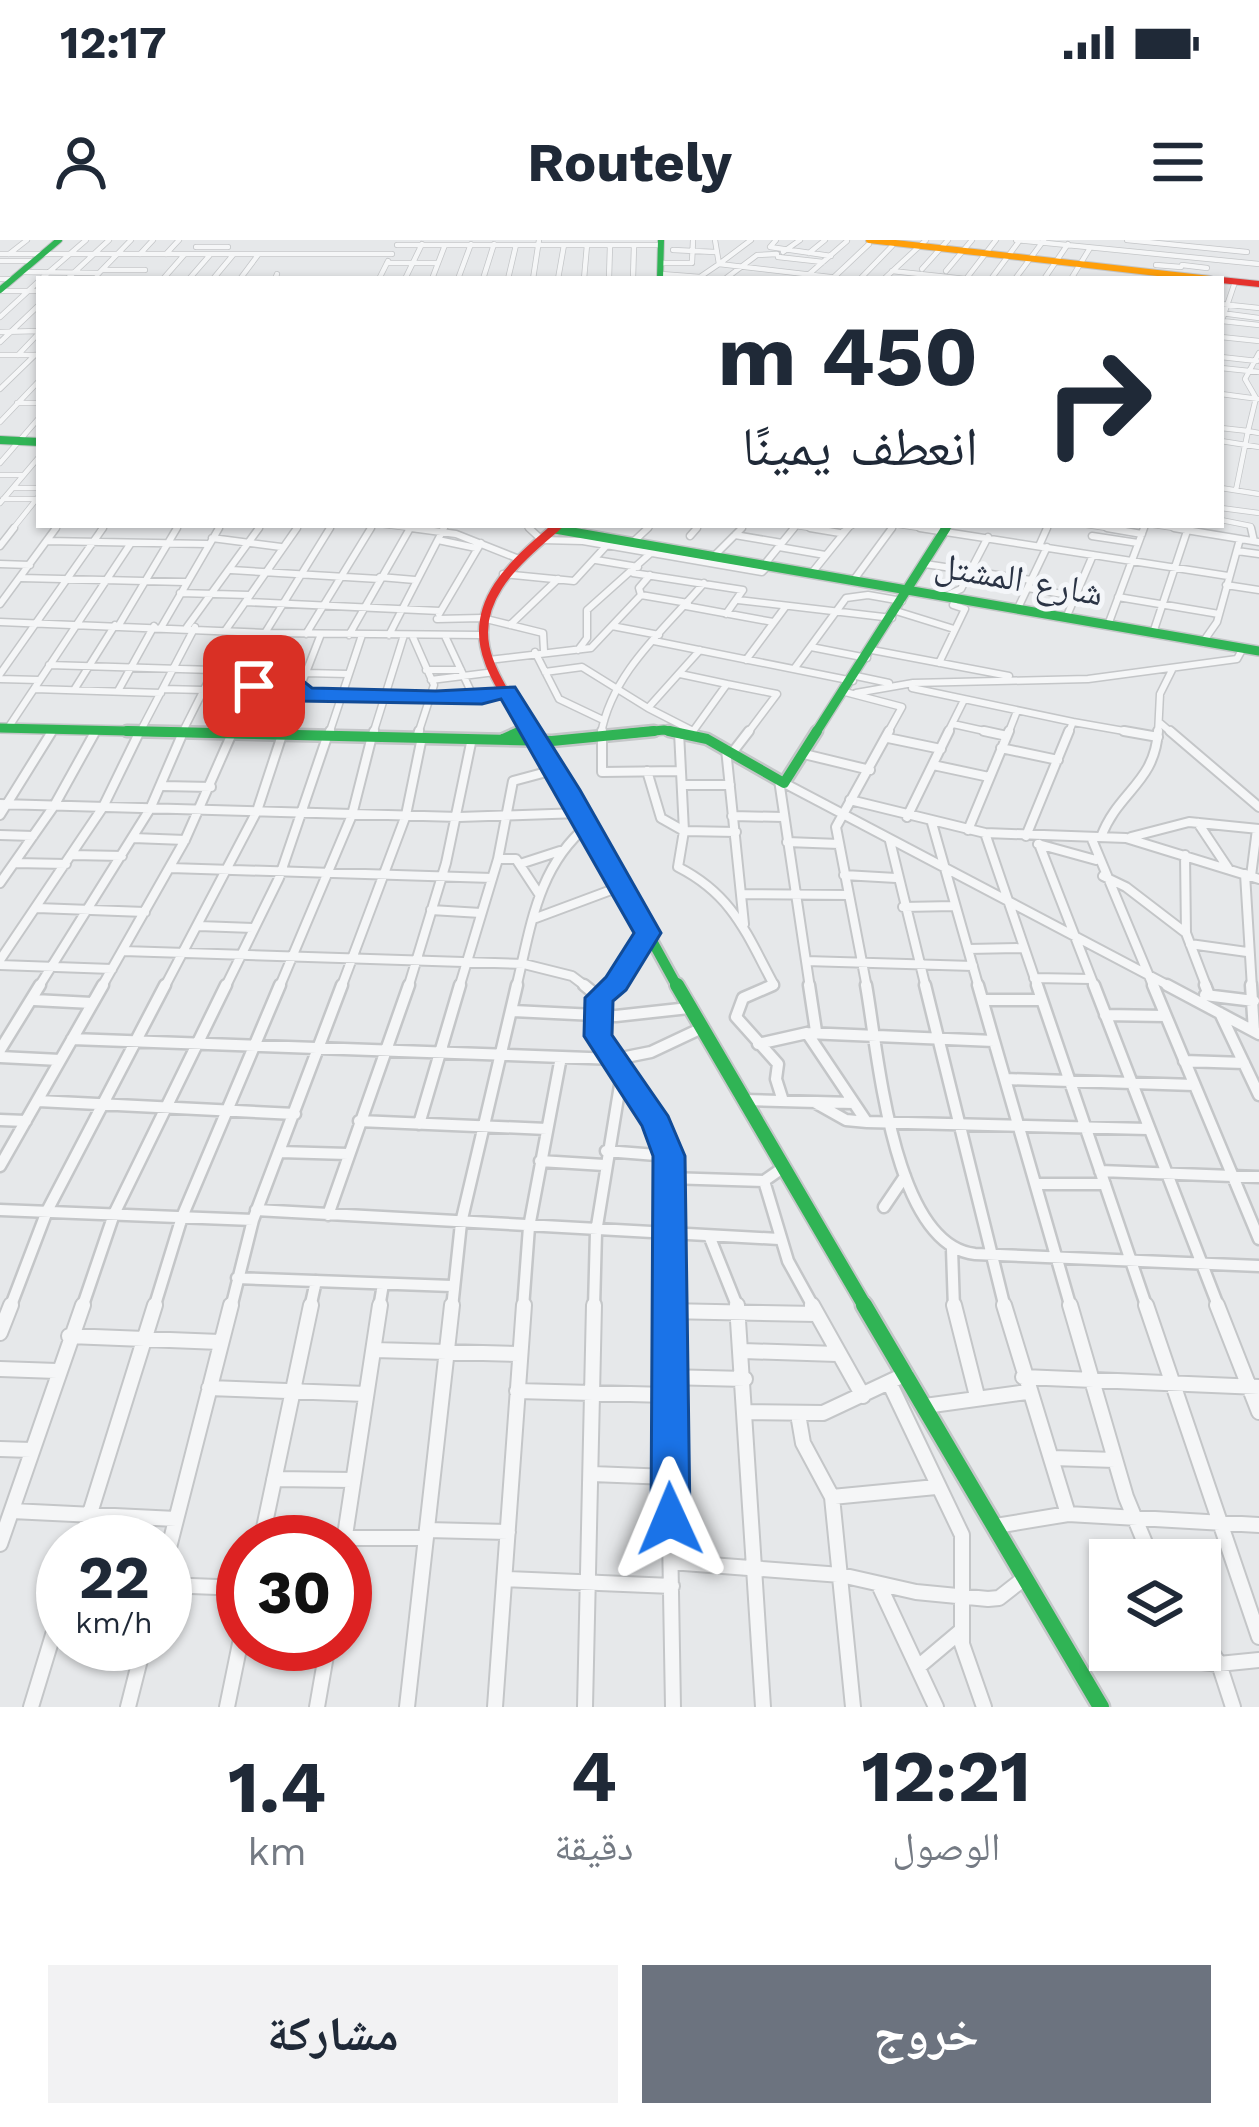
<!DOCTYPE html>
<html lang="ar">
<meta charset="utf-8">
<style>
body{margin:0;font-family:"Work Sans","Noto Naskh Arabic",sans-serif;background:#f2f2f3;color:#1f2937;direction:rtl;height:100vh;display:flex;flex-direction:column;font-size:45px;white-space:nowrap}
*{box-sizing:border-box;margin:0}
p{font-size:39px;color:#747a83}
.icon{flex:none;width:66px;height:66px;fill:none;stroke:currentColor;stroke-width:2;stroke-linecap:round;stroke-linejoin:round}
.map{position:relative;height:1467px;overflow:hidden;direction:ltr}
.side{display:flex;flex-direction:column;background:#fff;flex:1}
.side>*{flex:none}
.hud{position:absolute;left:36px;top:36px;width:1188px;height:252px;border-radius:0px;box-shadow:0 3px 9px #0004;direction:rtl;background:#fff;color:#1f2937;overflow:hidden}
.buttons{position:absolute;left:1089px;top:1299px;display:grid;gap:24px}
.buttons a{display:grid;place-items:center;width:132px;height:132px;border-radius:0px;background:#fff;box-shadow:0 3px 9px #0004;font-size:60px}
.speed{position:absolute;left:36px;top:1275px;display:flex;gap:24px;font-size:60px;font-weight:700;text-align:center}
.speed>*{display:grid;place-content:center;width:156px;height:156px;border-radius:50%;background:#fff;box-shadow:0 3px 9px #0004;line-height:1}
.speed small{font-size:30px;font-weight:400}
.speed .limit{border:18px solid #d22;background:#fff;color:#111}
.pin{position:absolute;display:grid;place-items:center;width:102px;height:102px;color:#fff;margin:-51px;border-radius:24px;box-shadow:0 6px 18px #0006}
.me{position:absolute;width:132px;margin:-66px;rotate:359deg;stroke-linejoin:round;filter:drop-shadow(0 0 9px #0008)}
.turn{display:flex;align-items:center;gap:42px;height:252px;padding:0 48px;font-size:54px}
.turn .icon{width:156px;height:156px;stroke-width:2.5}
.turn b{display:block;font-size:84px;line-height:102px}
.eta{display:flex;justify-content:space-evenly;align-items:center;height:204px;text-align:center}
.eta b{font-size:72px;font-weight:700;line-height:84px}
.primary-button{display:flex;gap:24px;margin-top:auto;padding:24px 48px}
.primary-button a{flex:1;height:138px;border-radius:0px;background:#6c737f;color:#fff;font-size:48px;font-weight:700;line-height:138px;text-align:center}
.primary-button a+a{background:#f2f2f3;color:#1f2937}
.status{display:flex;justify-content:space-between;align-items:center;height:84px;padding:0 60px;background:#fff;direction:ltr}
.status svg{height:33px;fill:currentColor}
header{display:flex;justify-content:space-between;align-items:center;height:156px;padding:0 48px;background:#fff;font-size:54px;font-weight:700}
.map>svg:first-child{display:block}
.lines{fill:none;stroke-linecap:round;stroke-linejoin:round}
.street-far4-casing{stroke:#c4c6c8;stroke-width:6}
.street-far3-casing{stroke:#c4c6c8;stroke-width:9}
.street-far2-casing{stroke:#c4c6c8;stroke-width:12}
.street-far1-casing{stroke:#c4c6c8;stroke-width:15}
.street-casing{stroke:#c4c6c8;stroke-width:18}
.fast-far5-casing{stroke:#c4c6c8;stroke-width:8}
.fast-far4-casing{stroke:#c4c6c8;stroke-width:10}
.fast-far3-casing{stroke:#c4c6c8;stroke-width:12}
.fast-far2-casing{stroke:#c4c6c8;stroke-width:15}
.fast-far1-casing{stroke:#c4c6c8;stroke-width:18}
.fast-casing{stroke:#c4c6c8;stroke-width:21}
.slow-casing{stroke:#c4c6c8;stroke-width:8}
.jam-far2-casing{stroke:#c4c6c8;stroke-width:8}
.jam-far1-casing{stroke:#c4c6c8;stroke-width:10}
.jam-casing{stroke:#c4c6c8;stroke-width:12}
.street-far4{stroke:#f5f6f7;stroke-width:4.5}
.street-far3{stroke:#f5f6f7;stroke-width:6}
.street-far2{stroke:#f5f6f7;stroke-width:8}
.street-far1{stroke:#f5f6f7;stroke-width:10}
.street{stroke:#f5f6f7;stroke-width:14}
.fast-far5{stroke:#30b455;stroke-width:6}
.fast-far4{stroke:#30b455;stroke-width:8}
.fast-far3{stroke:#30b455;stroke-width:9}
.fast-far2{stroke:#30b455;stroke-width:10}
.fast-far1{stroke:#30b455;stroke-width:14}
.fast{stroke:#30b455;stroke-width:16}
.slow{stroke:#ff9f0a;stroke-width:6}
.jam-far2{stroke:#e5322d;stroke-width:6}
.jam-far1{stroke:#e5322d;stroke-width:8}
.jam{stroke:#e5322d;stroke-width:9}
.route{fill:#1a73e8;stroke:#114b97;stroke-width:3}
.labels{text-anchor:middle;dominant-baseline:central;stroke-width:10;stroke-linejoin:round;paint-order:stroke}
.far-street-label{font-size:36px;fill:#2b3445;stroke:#f4f6f9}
</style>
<div class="status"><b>12:17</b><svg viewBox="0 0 49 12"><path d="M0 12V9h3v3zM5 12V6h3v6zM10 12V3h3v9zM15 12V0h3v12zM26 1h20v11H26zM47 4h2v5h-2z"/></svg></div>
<header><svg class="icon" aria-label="menu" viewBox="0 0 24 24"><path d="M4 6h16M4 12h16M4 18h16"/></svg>Routely<svg class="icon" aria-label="person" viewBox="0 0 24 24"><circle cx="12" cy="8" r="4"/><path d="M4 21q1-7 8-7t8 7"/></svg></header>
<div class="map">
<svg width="1259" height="1467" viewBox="0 0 1259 1467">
<rect width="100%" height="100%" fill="#e6e8ea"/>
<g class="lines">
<defs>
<path id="street-far4" d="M715,0L719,24L751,0
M776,0L770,7L831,16
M1016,0L1259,24
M1127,0L1247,12
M397,5H661
M196,7H228
M673,10L715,12
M783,12L800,0
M809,13L825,0
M0,14H392
M9,14L27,0
M140,14L153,0
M166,14L179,0
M778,17L823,22
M0,21H34
M387,23H438
M661,23H692L693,0
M1156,25L1181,27
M1182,25L1207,28
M922,29L948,0
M102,30H145
M892,31L966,39
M946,31L972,0
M21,32L99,33
M661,34L700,37
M97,35L131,0
M808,35L847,1
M0,39H14
M41,39L86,0
M67,39L109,0
M163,39L184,15
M189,39L209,16
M213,39L233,15
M240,39L258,15
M275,39L277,34
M379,39L388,21
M405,39L422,4
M432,39L445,5
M458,39L471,4
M483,39L494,4
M508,39L516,5
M533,39L539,0
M558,39L564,5
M584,39L587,5
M609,39L610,5
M633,39L634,5
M697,39L719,24L847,39
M725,39L757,15L777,14
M832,39L869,4
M860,39L892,6
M884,39L926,0
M966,39L996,0
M991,39L1020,0
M1015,39L1044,0
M1044,39L1068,4
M1071,39L1090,8
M0,51H39
M1221,64L1259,68
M1221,73L1259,78
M0,77L39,41
M1222,81L1259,85
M1221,83L1235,42
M0,92L39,91
M1221,97L1259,101
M0,102L39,65
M1259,113L1245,139L1256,158L1248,191L1259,193
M0,115H37
M18,115L39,93
M1221,117L1257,121
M1221,128L1259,132
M0,149L35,115
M1221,154L1259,159
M17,163H39
M0,182L39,141
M1221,188L1248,191L1236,250
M1221,201L1259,207
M0,223L39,178
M0,235H23
M14,248H39
M1221,248L1259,254
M3,259H37
M0,263L39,217
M1221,268L1259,273
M1221,280L1251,286L1252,291
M383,285L435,291
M442,285L444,291
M525,285L532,291
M898,285L939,291
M1086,285L1126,291
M1153,285L1193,291
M795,286L830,291
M11,291L39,256
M54,291L59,285
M100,291L105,285
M175,291L179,285
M217,291L221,285
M257,291L262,285
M295,291L299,285
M328,291L332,285
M369,291L373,285
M645,291L652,285
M694,291L700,285
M739,291L745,285
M792,291L797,285
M843,291L854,285
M890,291L895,285
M1046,291L1049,285
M1143,291L1145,285
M1187,291L1189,285"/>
<path id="street-far3" d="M411,288L456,294L519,319
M529,288L542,300L583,301L762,332L768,326
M810,288L840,293
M920,288L1228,336
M1107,288L1142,294
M1174,288L1259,302
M1251,288L1254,301
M735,295L782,303
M690,296L697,288
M1092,296L1138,303
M212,298L281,307
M438,300L476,308
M47,301L207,304
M633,302L648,288
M0,306L14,288
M1039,306L1047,288
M779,307L825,315
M1237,311L1259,314
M714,316L742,288
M596,320L638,327
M0,324L30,325
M925,324L1031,340
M764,325L794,288
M231,330L379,339
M633,333L743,350L726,374
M503,334L574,341L607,305
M811,334L848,288
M650,335L639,348L641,355L688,363
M380,337L415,340
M21,338L185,342
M853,341L892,288
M1226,345L1259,350
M1028,348L1074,356
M180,353L249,355
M943,357L961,349L988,297
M1118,357L1219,374
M738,360L892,378
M246,362L440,371
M0,364L56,288
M686,366L773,382
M1017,370L1047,307
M896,371L954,389
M439,374L481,303
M1066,378L1093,315
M437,379L482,378L543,393L544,411
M0,382L265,393L481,395
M119,385L177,288
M510,385L558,339
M1108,385L1144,288
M162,386L219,288
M612,386L659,395
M187,387L259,288
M225,391L297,288
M265,393L330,288
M1153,393L1188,288
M306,394L371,288
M349,395L409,290
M389,395L444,288
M412,395L434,445L418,494
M445,396L474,458
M654,401L853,441
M1203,402L1217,382L1240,299
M811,407L867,418
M578,410L587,398V370L653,311
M872,410L1009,436
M535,412L559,459L601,479
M489,420L591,408L641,355
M746,420L786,366
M939,423L965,369L953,365L956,359
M49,425L213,430
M794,429L846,358L868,355L902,361
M426,430H461
M545,432L582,427L648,468L700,410
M306,433L348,434
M0,434L103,288
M680,434L727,444
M856,436L889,443
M0,439L39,440
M431,440L495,432
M206,446L302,447
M912,448L1073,482L1068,494
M34,449L161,453
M163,449L204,450
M74,450L115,385
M118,451L154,386
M845,452L902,467L887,494
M856,453L913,443L1088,439L1237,419L1243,408
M299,454L474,458L507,452
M648,468L693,491
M1073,482L1141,494
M1159,482L1173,494
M953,484L998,494
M8,488L131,303
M140,492L195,387
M182,493L233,392
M232,494L276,394
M282,494L321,394
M329,494L362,395
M373,494L404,395
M601,494C612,432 665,389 704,343
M691,494L727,444L777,454L747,494
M947,494L964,460
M1008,494L1017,471
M1158,494L1160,454L1172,430"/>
<path id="street-far2" d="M602,491V532L680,531
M984,491L1007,496
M1124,491L1158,497
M1170,491L1259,567
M679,492L684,591L736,592
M328,496L330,491
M372,497L374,491
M417,498L419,491
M888,498L941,509
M1001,508L1058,520
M726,509L744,684
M732,513L749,491
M804,514L870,530
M933,525L989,537
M647,531L661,578L684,591L678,627C733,655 746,693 774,745L766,748
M779,540L810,748
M784,543L1173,748
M682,545H730
M163,546L211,547
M850,560L985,593L1126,598L1259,639
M0,564L459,577L581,573
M0,575L51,493
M732,576L783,577
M907,577L949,491
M932,583L979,748
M1198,583L1228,628
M968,590L1009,491
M985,593L1038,748
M0,595L33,596
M1026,596L1069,491
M1091,597L1154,748
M1101,597C1118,551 1155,543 1158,491
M1131,597L1189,582L1259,589
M133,598L185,600
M890,601L926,748
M787,602L839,604
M1038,604L1096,620
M1039,604L1095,748
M72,615L122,616
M1185,615L1186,693L1207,748
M498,619H516L539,654
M15,623L66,624
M520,624L560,611
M170,628L492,638
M1245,634L1252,748
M844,635L896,638
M1103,636L1126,647L1186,693
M1251,636L1257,589
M0,643L54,566L94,494
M744,654L849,655
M903,667L954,666
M37,668L145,672
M431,670L481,673
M536,678L622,646
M199,686L253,688
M1190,704L1247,712
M968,709L1024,708
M123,711L524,724L572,736L588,748
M0,720L103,567L138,495
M806,721L973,726
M0,725L112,729
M1034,738L1091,739
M38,748L150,569L181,497
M101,748L185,600L233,491
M164,748L257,571L281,498
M225,748L279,638L326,500
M279,748L352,575L371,500
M341,748L406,575L421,502
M408,748L446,623L471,503
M459,748L498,619L513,541L554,530
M516,748C531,687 537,627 588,585
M610,748L647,693
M867,748L836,587L889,491"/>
<path id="street-far1" d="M584,745L600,758L599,801L657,884L669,916L666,1068
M773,745L743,758L736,777L778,824L776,839L783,861
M809,745L816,791
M866,745C878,811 892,1005 975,1014L1259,1026
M925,745L1005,1068
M1037,745L1147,1068
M1094,745L1219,1068
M1153,745L1259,999
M1167,745L1259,794
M1205,745L1209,755
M1251,745L1254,791
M1205,755L1254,761
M600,758L614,745
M34,760L92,763
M983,760H1041
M513,771L616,776L689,768
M1220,773L1259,855
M1105,775L1165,776
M807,793L994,801L978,745
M72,799L616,819L651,812L702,788
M994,801L1071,1068
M758,804L807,793L866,881
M0,810L40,745
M0,817L60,820
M1184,821L1244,823
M1006,839L1194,845
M745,860L853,863
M38,861L295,874
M814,862L846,880L867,882L1148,889
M0,880L26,881
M359,881L547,889
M419,884L460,745
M606,911L669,916
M280,912L348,914
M540,921L604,925
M0,926L103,745
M784,927L764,941L788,1021L814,1068
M1100,931L1259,937
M668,938L764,941
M1036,944H1105
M884,967L905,936
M0,970L253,980
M256,970L779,999
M328,975L409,745
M710,998L738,1068
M952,1009L954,1068
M237,1038L452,1046
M10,1068L47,971L165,745
M82,1068L114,974L226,745
M154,1068L182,977L280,745
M231,1068L253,980L342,745
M310,1068L316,1041
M379,1068L383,1044
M452,1068L461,983L517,745
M523,1068L529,987L561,817
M594,1068L596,992L622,833"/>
<path id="street" d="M666,1065L673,1467
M737,1065L763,1467
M812,1065L863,1156
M954,1065L977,1156
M1004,1065L1068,1274
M1070,1065L1126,1257L1152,1320
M1146,1065L1259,1397
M1217,1065L1259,1172
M666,1071L816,1074
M0,1093L11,1065
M69,1096L220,1102
M374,1110L519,1114
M743,1111L837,1114
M0,1129L57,1131
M667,1137L745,1139
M1023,1137L1259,1147
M889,1142L962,1295V1404L984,1467
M209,1148L366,1154
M517,1151L668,1155
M925,1166L1027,1152
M746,1172L823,1173L906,1134
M798,1174L803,1203L832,1257L853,1467
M0,1209L31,1210
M1053,1218L1115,1220
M592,1234L669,1237
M274,1239L353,1240
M832,1257L936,1247
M12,1271L176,1279
M996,1286L1068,1274L1259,1285
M427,1290L508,1292
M344,1298H426
M81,1302L155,1065
M261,1302L311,1065
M344,1302L380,1065
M0,1304L83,1065
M671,1322L841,1335L916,1352L988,1359L999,1358L1022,1340
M165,1323L231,1065
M505,1339L672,1346
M165,1345L243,1348
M879,1345L936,1467
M1200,1393L1219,1424L1233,1467
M1177,1419L1219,1424L1259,1420
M918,1427L962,1390
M31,1467L63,1362
M128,1467L144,1404
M227,1467L243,1389
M317,1467L328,1404
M407,1467L452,1065
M495,1467L524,1065
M585,1467L594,1065"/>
<path id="fast-far5" d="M660,39L661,0
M0,50L59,0"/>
<path id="fast-far4" d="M0,200L39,202
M555,289L569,291
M944,291L948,285"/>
<path id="fast-far3" d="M555,289L1259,411
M522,480L531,494
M0,488L254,494
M514,494L525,489
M623,494L664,490L683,494
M815,494L946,288"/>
<path id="fast-far2" d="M127,491L552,501L654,491
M529,491L569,550L678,748
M669,491L707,499L784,543L817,491
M503,499L521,491"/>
<path id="fast-far1" d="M677,745L866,1068"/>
<path id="fast" d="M864,1065L1101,1467"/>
<path id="slow" d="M869,0L1210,39"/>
<path id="jam-far2" d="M1221,40L1259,44"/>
<path id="jam-far1" d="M551,291L559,285"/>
<path id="jam" d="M524,488C514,465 497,445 489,421C467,363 514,323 555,288"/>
</defs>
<use href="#street-far4" class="street-far4-casing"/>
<use href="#street-far3" class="street-far3-casing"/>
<use href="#street-far2" class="street-far2-casing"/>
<use href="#street-far1" class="street-far1-casing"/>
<use href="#street" class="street-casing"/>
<use href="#fast-far5" class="fast-far5-casing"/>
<use href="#fast-far4" class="fast-far4-casing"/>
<use href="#fast-far3" class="fast-far3-casing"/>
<use href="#fast-far2" class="fast-far2-casing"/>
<use href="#fast-far1" class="fast-far1-casing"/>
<use href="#fast" class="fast-casing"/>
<use href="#slow" class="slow-casing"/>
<use href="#jam-far2" class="jam-far2-casing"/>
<use href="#jam-far1" class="jam-far1-casing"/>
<use href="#jam" class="jam-casing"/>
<use href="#street-far4" class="street-far4"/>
<use href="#street-far3" class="street-far3"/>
<use href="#street-far2" class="street-far2"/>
<use href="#street-far1" class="street-far1"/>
<use href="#street" class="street"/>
<use href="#fast-far5" class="fast-far5"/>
<use href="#fast-far4" class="fast-far4"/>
<use href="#fast-far3" class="fast-far3"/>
<use href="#fast-far2" class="fast-far2"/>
<use href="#fast-far1" class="fast-far1"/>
<use href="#fast" class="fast"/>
<use href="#slow" class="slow"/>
<use href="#jam-far2" class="jam-far2"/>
<use href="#jam-far1" class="jam-far1"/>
<use href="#jam" class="jam"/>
</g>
<path class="route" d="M254,440H302L312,448L436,451L515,447L580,550L661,693L626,750L613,761L612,795L668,876L685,916L690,1279L684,1292L670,1297L656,1292L651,1279L653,916L642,886L584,796L585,758L606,737L634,693L501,459L482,464L299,461L289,453L247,451L244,446Z"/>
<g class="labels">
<g class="far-street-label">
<text transform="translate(1019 339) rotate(10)">شارع المشتل</text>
</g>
</g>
</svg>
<div class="buttons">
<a><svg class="icon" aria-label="layers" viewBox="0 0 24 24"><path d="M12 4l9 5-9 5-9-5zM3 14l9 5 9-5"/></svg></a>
</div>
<div class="speed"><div>22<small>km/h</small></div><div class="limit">30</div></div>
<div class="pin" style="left:254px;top:446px;background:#d93025"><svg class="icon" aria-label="arrive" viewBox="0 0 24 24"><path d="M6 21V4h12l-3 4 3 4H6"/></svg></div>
<svg class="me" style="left:670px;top:1279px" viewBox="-20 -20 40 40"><path d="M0-17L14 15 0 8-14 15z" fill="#1a73e8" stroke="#fff" stroke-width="4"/></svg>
<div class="hud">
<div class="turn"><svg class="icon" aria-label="right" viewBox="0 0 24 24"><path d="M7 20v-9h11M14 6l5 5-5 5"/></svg><div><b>450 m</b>انعطف يمينًا</div></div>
</div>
</div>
<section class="side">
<div class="eta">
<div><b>12:21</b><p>الوصول</p></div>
<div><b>4</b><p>دقيقة</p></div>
<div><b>1.4</b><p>km</p></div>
</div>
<div class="primary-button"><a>خروج</a><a>مشاركة</a></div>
</section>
